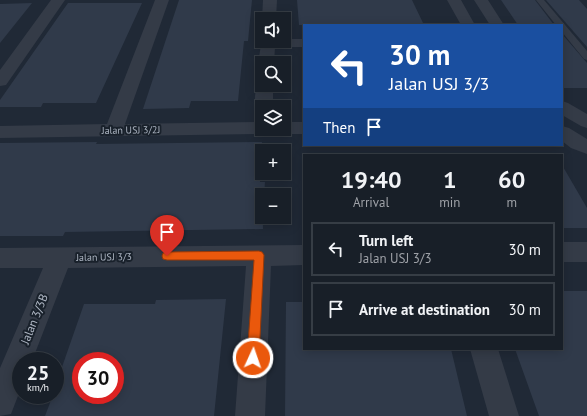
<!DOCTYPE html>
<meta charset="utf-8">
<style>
body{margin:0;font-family:"PT Sans",sans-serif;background:#212730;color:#f1f3f6;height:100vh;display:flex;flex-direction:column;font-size:15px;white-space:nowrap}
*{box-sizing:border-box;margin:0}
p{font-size:13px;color:#9fa2a8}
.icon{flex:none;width:22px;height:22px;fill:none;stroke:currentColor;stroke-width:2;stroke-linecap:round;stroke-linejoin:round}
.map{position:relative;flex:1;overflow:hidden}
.side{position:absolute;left:303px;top:154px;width:260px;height:196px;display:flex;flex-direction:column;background:#181f28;border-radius:0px;box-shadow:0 2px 10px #0003,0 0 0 1px #363d45}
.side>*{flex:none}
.guide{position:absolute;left:303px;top:24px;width:260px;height:122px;border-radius:0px;box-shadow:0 2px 10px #0003,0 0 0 1px #363d45;background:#1a4fa0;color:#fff;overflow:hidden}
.tools{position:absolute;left:255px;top:12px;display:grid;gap:8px}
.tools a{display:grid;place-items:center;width:36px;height:36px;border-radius:0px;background:#181f28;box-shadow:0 2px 10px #0003,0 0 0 1px #363d45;font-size:20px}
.speed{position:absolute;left:12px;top:352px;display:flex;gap:8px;font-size:20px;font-weight:700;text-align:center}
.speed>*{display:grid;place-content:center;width:52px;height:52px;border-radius:50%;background:#181f28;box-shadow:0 2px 10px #0003,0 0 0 1px #363d45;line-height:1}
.speed small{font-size:10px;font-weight:400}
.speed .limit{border:6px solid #d22;background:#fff;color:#111}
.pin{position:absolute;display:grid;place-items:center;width:34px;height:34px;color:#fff;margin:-41px -17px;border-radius:50% 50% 50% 0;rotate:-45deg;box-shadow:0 0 4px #0007}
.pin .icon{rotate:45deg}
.me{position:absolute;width:44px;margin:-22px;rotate:3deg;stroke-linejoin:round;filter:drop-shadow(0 0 3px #0008)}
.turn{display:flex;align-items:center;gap:14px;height:84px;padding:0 20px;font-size:18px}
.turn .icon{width:52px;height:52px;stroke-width:2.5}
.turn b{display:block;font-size:28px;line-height:34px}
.then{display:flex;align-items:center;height:38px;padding:0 20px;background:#0003;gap:8px;font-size:15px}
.eta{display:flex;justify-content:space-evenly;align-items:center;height:68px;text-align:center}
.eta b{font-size:24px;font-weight:700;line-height:28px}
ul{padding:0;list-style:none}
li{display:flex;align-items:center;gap:12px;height:54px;margin:0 8px 6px;padding:0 12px;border:2px solid #363d45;border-radius:0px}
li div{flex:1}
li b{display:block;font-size:15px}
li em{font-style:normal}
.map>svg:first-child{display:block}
.building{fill:#303a4a;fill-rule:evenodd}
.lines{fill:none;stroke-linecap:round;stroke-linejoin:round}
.service{fill:#343b47;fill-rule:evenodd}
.minor{fill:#343b47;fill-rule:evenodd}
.tertiary{fill:#343b47;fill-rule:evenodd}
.route{fill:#ea580c;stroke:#983908}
.labels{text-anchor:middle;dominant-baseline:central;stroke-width:4;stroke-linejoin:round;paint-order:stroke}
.street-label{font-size:10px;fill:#aeb6c3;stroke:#19212b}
.near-street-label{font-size:12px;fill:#aeb6c3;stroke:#19212b}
</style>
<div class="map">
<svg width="587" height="416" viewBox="0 0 587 416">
<rect width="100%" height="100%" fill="#202936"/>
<path class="building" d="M179,0H252L248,41H244L238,101H191L189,108L143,109Z
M297,0H412L424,25H299Z
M501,0H535L554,25H518Z
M546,0H579L587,9V47Z
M32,3L0,43V4Z
M68,3H142L96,103H43L41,107H0V100Z
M562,34L587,63V88H562Z
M97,142L96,144L262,142L260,182H265L264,195H262L263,229L65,232L63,236H0V143Z
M562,165L587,208V228H562Z
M562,291H587V416H539L515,349H562Z
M226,299L214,416H45L53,395H55V387L84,304H155L156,300ZM81,361H115V395H81Z
M286,302H304V349H451L467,416H285Z"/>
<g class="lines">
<path class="service" d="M536,0H544L587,51V60L584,59L562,32V25H556Z"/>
<path class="minor" d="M51,0H65L6,85L0,86V70Z
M155,0H169L125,124L262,122V129H271L269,132L262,134L0,138V126L107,124Z
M263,0H277L276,19H262Z
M474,0H488L504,25H490Z
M262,39V41H284V39H304V47H275L274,63H262V67L258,63Z
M259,81H262V85H273V107H262V112L258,111C253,104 255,88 259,81Z
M562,101L568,103L587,114V128L581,126L562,115Z
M284,122H304V134H284L277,132L275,129H284Z
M562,242H587V262H562Z
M304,245V265L271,266L265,416H235L246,266L68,268L32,361H21V388L11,414L0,416V368L43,268H0V248Z
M470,349H498L519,416H489Z"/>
<path class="tertiary" d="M447,0H461L475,25H461Z
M562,126L569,128L587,139V154L571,148L562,141Z"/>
</g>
<path class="route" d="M259,251L262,252L264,255L259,358L257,362L253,363L249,362L247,358L254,260H167L163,259L162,256L163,253L167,252Z"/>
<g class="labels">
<g class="street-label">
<text transform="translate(131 130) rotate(-1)">Jalan USJ 3/2J</text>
<text transform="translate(104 257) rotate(-1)">Jalan USJ 3/3</text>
</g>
<g class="near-street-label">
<text transform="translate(34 319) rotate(-68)">Jalan 3/3B</text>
</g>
</g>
</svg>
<div class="tools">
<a><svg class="icon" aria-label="sound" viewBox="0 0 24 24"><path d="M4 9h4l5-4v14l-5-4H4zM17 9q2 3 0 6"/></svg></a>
<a><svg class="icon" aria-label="search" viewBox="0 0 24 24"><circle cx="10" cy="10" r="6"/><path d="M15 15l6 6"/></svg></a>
<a><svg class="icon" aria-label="layers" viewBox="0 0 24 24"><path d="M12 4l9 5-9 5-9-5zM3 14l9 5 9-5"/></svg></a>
<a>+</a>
<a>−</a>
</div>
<div class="speed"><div>25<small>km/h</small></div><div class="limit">30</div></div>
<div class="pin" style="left:167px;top:256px;background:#d93025"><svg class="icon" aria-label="arrive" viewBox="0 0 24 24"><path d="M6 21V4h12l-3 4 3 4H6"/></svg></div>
<svg class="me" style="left:253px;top:358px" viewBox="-20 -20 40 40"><circle r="17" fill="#ea580c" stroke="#fff" stroke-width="3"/><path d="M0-11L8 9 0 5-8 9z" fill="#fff"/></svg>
<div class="guide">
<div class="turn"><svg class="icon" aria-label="left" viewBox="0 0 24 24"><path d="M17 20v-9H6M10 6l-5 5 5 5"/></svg><div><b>30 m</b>Jalan USJ 3/3</div></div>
<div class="then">Then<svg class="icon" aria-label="arrive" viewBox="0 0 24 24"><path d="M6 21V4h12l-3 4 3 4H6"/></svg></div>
</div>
<section class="side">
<div class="eta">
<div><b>19:40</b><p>Arrival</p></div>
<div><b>1</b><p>min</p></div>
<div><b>60</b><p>m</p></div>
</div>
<ul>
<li><svg class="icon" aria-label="left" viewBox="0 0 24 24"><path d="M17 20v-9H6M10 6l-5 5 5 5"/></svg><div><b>Turn left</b><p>Jalan USJ 3/3</p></div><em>30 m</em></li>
<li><svg class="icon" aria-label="arrive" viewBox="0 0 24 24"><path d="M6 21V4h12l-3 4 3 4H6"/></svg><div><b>Arrive at destination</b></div><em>30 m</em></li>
</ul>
</section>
</div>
